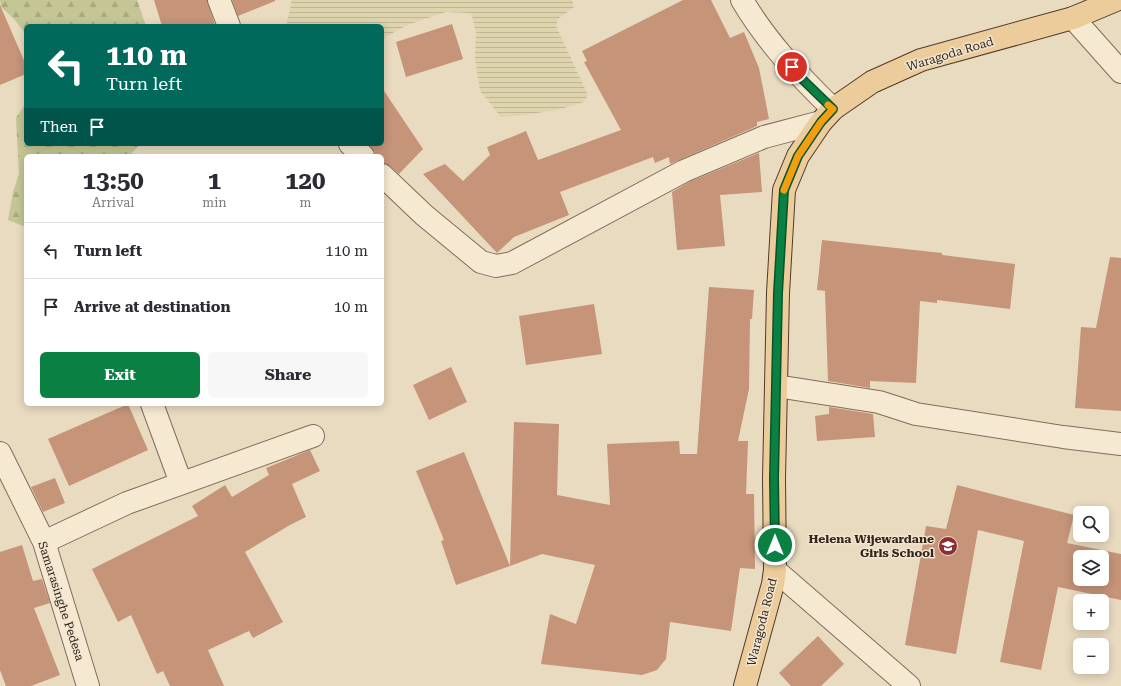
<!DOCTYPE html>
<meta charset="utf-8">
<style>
body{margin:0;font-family:"Roboto Serif",serif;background:#f7f7f7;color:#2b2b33;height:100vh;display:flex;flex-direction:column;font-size:15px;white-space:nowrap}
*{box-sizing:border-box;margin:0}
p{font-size:13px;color:#7c7c81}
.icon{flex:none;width:22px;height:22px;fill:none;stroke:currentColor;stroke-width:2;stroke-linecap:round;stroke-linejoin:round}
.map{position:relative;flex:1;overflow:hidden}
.sheet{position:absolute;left:24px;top:154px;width:360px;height:252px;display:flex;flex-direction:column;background:#fff;border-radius:6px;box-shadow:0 2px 10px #0003}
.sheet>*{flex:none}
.hud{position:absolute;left:24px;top:24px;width:360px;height:122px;border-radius:6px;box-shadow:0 2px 10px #0003;background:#00695c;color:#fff;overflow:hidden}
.buttons{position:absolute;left:1073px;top:506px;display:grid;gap:8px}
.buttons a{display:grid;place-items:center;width:36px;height:36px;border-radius:6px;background:#fff;box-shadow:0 2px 10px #0003;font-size:20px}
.pin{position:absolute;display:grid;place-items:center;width:34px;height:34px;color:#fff;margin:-17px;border:2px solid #fff;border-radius:50%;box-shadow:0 1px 4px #0007}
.me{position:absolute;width:44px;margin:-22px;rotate:0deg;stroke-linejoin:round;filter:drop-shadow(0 0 3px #0008)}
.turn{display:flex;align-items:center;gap:14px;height:84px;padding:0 16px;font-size:18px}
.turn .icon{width:52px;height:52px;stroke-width:2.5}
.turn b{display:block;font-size:28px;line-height:34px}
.then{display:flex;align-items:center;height:38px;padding:0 16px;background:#0003;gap:8px;font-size:15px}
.eta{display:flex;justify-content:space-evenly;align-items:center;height:68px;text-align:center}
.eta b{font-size:24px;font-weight:700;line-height:28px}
.button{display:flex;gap:8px;margin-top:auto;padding:8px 16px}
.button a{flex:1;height:46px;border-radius:6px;background:#0b8043;color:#fff;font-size:16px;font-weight:700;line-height:46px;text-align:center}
.button a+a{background:#f7f7f7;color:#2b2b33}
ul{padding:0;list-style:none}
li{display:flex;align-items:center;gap:12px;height:56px;padding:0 16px;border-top:1px solid #e1e1e2}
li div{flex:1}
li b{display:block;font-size:15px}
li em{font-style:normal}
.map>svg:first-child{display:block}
.farmland{fill:url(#farmland-rules)}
.forest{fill:url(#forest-firs)}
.building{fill:#c59479;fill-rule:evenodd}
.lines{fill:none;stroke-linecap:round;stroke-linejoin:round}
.street-casing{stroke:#816c5a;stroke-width:24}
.primary-casing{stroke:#4f3b2e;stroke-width:24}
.street{stroke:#f5e9d2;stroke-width:22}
.primary{stroke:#ebcc9a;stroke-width:22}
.route-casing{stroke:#07532c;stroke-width:10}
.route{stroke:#0b8043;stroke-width:7}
.slow{stroke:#f59e0b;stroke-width:7}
.labels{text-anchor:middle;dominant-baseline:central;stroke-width:3;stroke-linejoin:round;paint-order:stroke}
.street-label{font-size:12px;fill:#32261d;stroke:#f2e5cf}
.poi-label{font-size:12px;font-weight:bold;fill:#32261d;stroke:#f2e5cf;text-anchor:end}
</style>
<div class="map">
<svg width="1121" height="686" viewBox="0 0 1121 686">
<defs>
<pattern id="farmland-rules" width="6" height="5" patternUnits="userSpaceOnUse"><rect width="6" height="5" fill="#ded4ae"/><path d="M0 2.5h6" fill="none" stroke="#bfb695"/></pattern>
<pattern id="forest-firs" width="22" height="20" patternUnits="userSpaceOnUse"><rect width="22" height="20" fill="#c4c695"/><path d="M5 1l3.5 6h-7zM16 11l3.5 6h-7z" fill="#a9aa80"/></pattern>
</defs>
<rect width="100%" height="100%" fill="#e9dbc0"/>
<path class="farmland" d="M292,0H572L574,7L558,19L556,26L588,95L584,102L557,110L517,116L501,117L480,91L475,59L476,32L471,13L446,12L407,25L382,39V26H286Z"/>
<path class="forest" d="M0,0H137L146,26H26V35L14,19L1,7Z
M26,103V144H140L129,156H26V227L8,220L13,192L19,174L16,118Z"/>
<path class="building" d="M154,0H207L215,25L162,26Z
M232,0H275V1L238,16Z
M683,0H711L730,38L744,32L759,68L769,119L757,122V126L670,164L669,157L655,163L653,157L560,192L569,215L514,237L497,253L423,174L445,164L463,181L490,155L487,147L526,131L538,160L621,130L584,62L587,61L582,51Z
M0,5L26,65V74L0,85Z
M452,24L463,59L406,77L396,42Z
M382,88L423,149L399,174L390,166L382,163V156H375V152L368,144H382Z
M759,153L762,192L720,195L725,246L677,250L672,192L689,182Z
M822,240L942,253V255L1015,264L1010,309L937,300V303L920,301L916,383L870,381V388L828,381L825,291L817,290Z
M1110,257L1121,258V411L1075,408L1081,327L1096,328Z
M709,287L754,290L752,319H750L749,389L738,441H748L746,494H754L755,569L740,568L731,631L670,622L666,659L657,670L642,675L541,664L550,614L576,624L595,565L542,554L510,566L514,422L559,424L557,495L610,505L607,444L679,441L680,454H697Z
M594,304L602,354L526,365L519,316Z
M451,367L467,402L429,420L413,385Z
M128,404L148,450L69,486L48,439Z
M829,407L873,414L875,437L817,441L815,416L829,414Z
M310,450L320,471L292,484L306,517L290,525L245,552L283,622L253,638L249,631L208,650L224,686H170L163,671L157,674L131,615L118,622L92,569L198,516L192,506L225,485L232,497L269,475L266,468Z
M464,452L510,566L456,585L441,541L444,540L416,471Z
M55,478L65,503L43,512L31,487Z
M957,485L1074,515L1067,543L1121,554V600L1058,587L1041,670L1000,662L1024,541L978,530L956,654L905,645L926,526L946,529ZM1080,557H1102V579H1080Z
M22,545L33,581L42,579L50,603L34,608L60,675L31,686H6L0,670V552Z
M818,636L844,664L821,686H791L779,673Z"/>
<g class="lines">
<defs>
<path id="street" d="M219,0L229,26
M742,0C766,41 799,76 833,109
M1073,18L1121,72
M350,144L363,156
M382,175L424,215L481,262L496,266L512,263L684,171L764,137L821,122
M776,386L879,402L916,414L1063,437L1121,444
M152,404L181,483
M0,453L44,542L88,686
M44,542L127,503L313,436
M775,570L909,686"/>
<path id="primary" d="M745,686L773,584L775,570L774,478L778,293L784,190L798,156L821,122L833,109L872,82L921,60L1073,18L1116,0"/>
</defs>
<use href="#street" class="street-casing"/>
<use href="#primary" class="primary-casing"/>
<use href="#street" class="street"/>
<use href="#primary" class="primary"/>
</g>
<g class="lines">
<defs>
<path id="route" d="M775,545L774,478L778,293L784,190L798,156L821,122L833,109L802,79L792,67"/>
</defs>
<use href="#route" class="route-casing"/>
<use href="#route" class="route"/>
<path class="slow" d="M784,190L798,156L821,122L833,109L828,105"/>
</g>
<defs>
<symbol id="school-disc" viewBox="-11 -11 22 22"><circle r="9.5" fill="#8b2f35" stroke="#f2e5cf"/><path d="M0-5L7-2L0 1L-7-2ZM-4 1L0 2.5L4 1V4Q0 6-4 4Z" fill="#fff"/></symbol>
</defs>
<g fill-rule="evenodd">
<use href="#school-disc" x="937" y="535" width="22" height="22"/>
</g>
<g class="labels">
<g class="street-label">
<text transform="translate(950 54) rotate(-17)">Waragoda Road</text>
<text transform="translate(61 601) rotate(72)">Samarasinghe Pedesa</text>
<text transform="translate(762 622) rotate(-76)">Waragoda Road</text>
</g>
<g class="poi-label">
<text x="934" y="539">Helena Wijewardane<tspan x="934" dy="14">Girls School</tspan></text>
</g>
</g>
</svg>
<div class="buttons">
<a><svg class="icon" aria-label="search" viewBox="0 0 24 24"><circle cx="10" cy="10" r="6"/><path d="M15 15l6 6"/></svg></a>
<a><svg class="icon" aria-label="layers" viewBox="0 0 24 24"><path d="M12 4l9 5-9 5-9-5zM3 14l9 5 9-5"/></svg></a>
<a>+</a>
<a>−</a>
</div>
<div class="pin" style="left:792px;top:67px;background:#d93025"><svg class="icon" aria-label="arrive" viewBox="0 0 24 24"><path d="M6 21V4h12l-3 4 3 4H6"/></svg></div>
<svg class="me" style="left:775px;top:545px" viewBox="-20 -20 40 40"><circle r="17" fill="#0b8043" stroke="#fff" stroke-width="3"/><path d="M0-11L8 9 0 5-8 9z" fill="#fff"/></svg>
<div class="hud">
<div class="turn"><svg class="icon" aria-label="left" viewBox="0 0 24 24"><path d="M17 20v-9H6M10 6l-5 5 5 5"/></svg><div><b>110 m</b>Turn left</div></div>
<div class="then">Then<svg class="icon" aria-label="arrive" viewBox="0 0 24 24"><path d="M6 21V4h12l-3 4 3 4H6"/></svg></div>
</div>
<section class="sheet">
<div class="eta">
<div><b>13:50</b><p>Arrival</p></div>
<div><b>1</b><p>min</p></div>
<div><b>120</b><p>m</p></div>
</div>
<ul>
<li><svg class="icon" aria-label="left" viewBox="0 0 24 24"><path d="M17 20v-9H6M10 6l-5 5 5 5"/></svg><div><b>Turn left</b></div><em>110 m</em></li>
<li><svg class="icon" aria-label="arrive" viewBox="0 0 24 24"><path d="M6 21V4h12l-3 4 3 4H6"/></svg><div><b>Arrive at destination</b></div><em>10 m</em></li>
</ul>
<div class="button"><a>Exit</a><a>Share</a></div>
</section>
</div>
